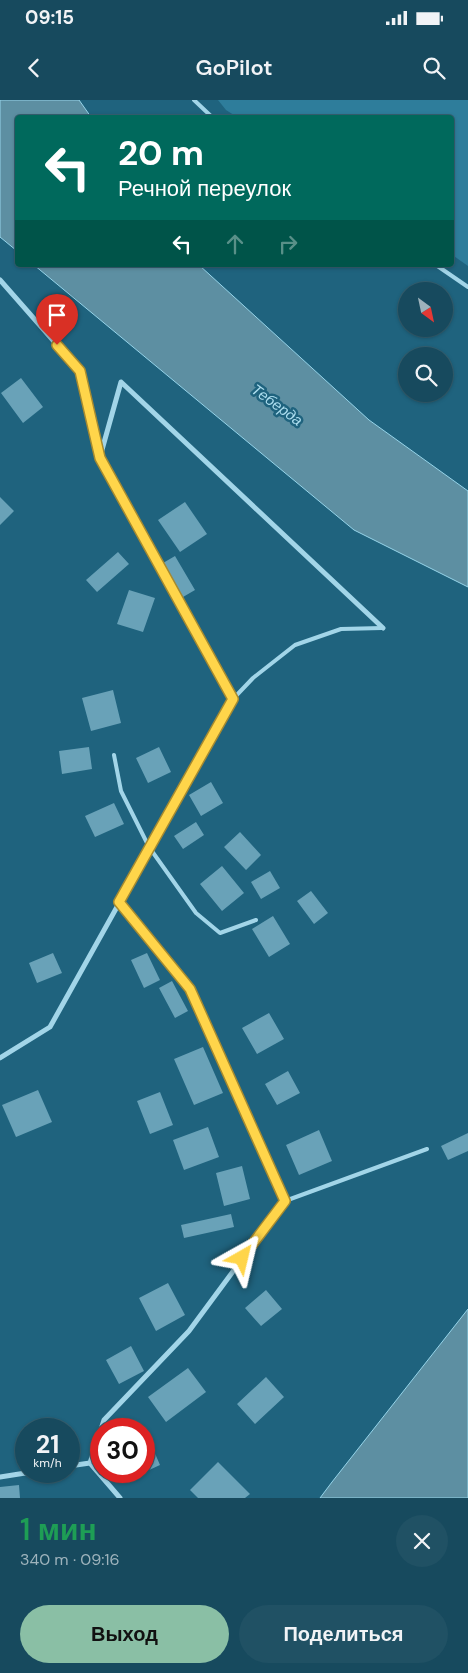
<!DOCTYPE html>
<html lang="ru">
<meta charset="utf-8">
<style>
body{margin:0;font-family:"DM Sans",sans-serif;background:#205164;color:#f1f3f6;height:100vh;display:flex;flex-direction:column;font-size:19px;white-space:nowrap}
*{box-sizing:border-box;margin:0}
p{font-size:16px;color:#9eb3bc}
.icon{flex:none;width:28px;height:28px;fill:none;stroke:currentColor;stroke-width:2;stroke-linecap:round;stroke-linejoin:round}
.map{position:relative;height:1398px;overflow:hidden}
.sheet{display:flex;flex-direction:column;background:#174a5e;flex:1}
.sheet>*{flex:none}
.top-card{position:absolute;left:15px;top:15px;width:439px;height:152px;border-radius:5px;box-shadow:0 1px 4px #0004,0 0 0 1px #366273;background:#00695c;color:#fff;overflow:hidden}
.needle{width:32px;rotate:147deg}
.controls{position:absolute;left:398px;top:182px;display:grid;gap:10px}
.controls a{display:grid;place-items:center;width:55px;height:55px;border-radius:50%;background:#174a5e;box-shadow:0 1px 4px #0004,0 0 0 1px #366273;font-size:25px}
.speed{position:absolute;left:15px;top:1318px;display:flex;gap:10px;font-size:25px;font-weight:700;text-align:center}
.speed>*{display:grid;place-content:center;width:65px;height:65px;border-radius:50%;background:#174a5e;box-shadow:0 1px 4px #0004,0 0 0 1px #366273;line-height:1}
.speed small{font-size:12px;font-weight:400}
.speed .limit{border:8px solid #d22;background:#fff;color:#111}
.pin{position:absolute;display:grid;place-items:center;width:42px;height:42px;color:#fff;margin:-51px -21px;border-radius:50% 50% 50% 0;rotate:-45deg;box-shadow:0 0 5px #0007}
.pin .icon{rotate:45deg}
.me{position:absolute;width:55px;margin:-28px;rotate:37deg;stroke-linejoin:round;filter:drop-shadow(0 0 4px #0008)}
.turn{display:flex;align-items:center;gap:18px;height:105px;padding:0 20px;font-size:22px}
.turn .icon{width:65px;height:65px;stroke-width:2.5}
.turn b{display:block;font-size:35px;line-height:42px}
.lanes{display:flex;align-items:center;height:48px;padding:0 20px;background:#0003;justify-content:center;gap:25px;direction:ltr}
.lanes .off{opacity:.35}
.round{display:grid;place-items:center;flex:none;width:52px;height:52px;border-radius:26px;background:#205164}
.headline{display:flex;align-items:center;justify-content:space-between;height:85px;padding:0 20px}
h1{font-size:30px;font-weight:600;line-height:38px;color:#1e9e55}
.button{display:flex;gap:10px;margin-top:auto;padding:10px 20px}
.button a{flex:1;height:58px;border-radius:30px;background:#8abfa5;color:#111;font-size:20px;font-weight:600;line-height:58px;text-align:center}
.button a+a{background:#205164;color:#f1f3f6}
.status{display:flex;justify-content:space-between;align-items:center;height:35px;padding:0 25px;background:#174a5e;direction:ltr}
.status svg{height:14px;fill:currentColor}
header{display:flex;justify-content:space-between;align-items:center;height:65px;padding:0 20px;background:#174a5e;font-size:22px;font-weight:600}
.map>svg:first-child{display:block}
.green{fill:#2e7d9b}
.water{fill:#5d8fa2;stroke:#96d4e9}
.building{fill:#69a2b8}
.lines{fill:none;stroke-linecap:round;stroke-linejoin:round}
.lane{stroke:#a2d5e8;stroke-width:4}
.street{stroke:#a2d5e8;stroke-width:5}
.route-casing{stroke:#a68a30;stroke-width:12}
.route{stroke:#ffd54a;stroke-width:9}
.labels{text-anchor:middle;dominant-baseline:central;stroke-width:5;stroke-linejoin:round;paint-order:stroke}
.water-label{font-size:15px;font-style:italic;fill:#addeef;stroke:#1f637e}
</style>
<div class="status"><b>09:15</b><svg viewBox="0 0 49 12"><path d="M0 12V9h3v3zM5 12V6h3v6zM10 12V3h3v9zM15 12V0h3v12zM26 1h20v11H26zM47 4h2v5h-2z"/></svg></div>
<header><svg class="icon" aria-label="back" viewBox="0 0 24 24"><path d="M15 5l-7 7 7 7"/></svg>GoPilot<svg class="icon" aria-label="search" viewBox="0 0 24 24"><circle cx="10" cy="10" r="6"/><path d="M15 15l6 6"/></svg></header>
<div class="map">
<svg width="468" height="1398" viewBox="0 0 468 1398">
<rect width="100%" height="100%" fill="#1f637e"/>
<path class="green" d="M218,0H468V166L451,154V18L237,17L226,10Z"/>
<path class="water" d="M0,0H79L91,17L18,18L17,151L0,137Z
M34,165H199L369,320L468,391V487L354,430Z
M468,1209V1398H320L332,1382Z"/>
<path class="building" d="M21,278L43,307L23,323L1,293Z
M0,397L14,411L0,425Z
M185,402L207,434L180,452L158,420Z
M118,452L129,464L97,492L86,480Z
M175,456L195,490L183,497L163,463Z
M129,490L155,498L143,532L117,524Z
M113,590L121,623L91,631L82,598Z
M89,647L92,669L62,674L59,651Z
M159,647L171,672L148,683L136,658Z
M211,682L223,703L201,716L189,695Z
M114,703L124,724L95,737L85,716Z
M196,722L204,735L183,749L174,736Z
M240,732L261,755L246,770L224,747Z
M222,766L244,793L222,811L200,784Z
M270,771L280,788L261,799L251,782Z
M311,791L328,813L314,824L297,801Z
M273,816L290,844L269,857L252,829Z
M53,853L62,873L37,883L29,863Z
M147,853L160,880L144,888L131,860Z
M172,881L188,911L175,918L159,888Z
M269,913L284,939L257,954L242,928Z
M203,947L223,993L194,1005L174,959Z
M288,971L300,993L277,1005L265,984Z
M38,990L52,1022L16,1037L2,1005Z
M160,992L173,1025L150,1034L137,1001Z
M208,1027L219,1057L184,1070L173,1040Z
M319,1030L332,1061L299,1075L286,1045Z
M468,1033V1051L448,1060L441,1046Z
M242,1066L250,1099L224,1106L216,1073Z
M231,1114L234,1127L184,1138L181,1125Z
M168,1183L185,1215L156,1231L139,1198Z
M266,1190L282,1209L261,1226L245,1208Z
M131,1246L144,1271L119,1284L106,1260Z
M188,1268L206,1292L166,1322L148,1297Z
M266,1277L284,1297L255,1324L237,1304Z
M69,1331H73L74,1355H69Z
M147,1335L160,1365L134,1377L132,1371H144V1337Z
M218,1362L250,1394L245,1398H198L190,1390Z
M19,1385L20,1398H0V1387Z"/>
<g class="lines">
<path class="lane" d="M194,0L213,18
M436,165L468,187
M233,599L253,578L295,545L341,529L382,528
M114,655L121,691L149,747L196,813L220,833L256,820
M285,1101L427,1049"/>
<path class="street" d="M0,180L80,271L99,358L233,599L50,927L0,958
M100,357L121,282L383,528
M119,801L190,889L285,1101L189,1231L104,1320L90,1363L120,1398
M69,1366L90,1363
M0,1377L38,1371"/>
</g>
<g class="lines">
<defs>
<path id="route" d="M57,245L80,271L100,358L233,599L119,802L190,889L285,1101L242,1158"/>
</defs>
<use href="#route" class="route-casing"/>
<use href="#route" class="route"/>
</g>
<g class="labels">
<g class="water-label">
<text transform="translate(277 305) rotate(36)">Теберда</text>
</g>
</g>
</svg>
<div class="controls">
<a><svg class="needle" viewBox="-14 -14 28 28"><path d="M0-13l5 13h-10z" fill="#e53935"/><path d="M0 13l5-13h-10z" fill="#9eb3bc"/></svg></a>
<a><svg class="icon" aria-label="search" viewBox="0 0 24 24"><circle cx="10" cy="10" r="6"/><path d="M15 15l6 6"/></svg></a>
</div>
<div class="speed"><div>21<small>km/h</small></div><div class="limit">30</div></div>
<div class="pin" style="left:57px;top:245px;background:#d93025"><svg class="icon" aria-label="arrive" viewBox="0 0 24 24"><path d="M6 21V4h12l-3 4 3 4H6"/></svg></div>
<svg class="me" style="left:242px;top:1158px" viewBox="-20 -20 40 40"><path d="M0-17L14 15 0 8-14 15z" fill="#ffd54a" stroke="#fff" stroke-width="4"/></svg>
<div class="top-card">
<div class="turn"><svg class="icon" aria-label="left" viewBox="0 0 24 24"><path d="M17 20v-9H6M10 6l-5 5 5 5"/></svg><div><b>20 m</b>Речной переулок</div></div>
<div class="lanes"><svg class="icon" aria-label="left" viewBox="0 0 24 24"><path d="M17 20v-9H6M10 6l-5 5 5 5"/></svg><svg class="icon off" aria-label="ahead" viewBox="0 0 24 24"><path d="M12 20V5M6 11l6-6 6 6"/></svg><svg class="icon off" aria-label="right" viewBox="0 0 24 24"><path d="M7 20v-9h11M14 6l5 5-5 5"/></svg></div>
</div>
</div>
<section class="sheet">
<div class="headline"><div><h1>1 мин</h1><p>340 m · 09:16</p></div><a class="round"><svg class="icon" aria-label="close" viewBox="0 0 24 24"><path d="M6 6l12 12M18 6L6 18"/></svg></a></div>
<div class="button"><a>Выход</a><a>Поделиться</a></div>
</section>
